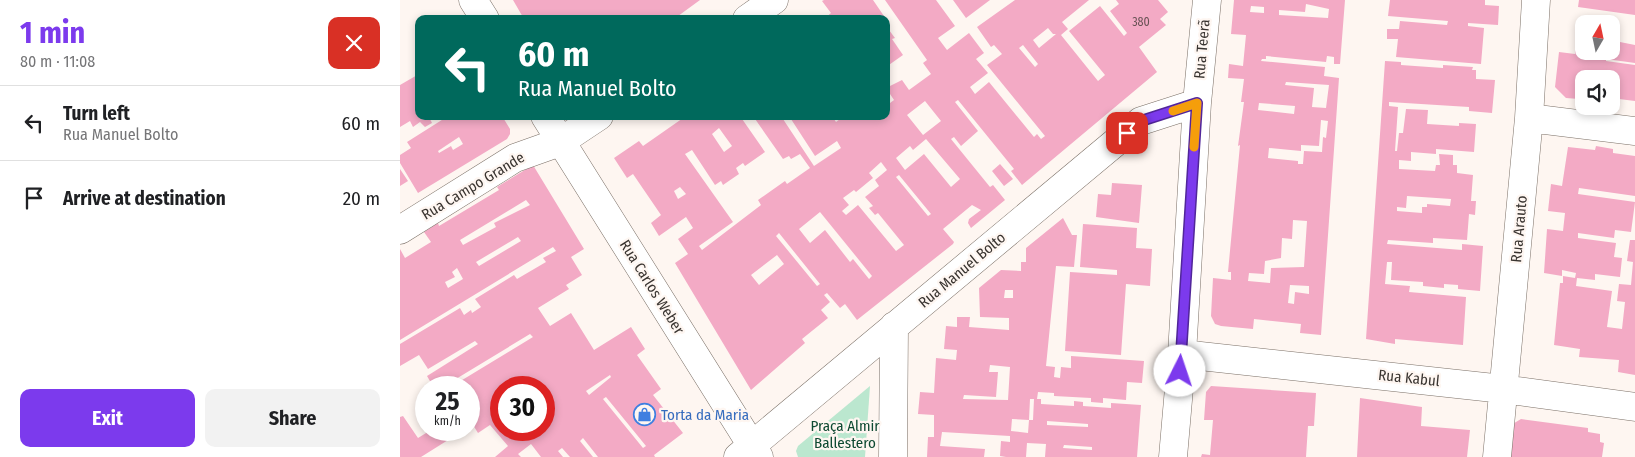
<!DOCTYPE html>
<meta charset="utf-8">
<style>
body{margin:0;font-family:"Fira Sans Condensed",sans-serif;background:#f2f2f2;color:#202124;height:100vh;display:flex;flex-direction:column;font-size:19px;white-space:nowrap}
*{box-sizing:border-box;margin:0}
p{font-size:16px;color:#757577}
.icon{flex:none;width:28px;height:28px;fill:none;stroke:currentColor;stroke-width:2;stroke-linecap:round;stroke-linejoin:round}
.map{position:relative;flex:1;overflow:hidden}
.details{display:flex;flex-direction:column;background:#fff;width:400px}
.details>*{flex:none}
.hud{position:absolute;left:15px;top:15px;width:475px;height:105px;border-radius:10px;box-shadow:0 2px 8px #0003;background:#00695c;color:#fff;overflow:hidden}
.needle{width:32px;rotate:9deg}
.controls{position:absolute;left:1175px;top:15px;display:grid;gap:10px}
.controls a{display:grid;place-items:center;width:45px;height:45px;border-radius:10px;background:#fff;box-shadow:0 2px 8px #0003;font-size:25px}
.speed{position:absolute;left:15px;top:376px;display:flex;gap:10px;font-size:25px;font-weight:700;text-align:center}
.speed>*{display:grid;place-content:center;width:65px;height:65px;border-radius:50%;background:#fff;box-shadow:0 2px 8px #0003;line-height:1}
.speed small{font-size:12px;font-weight:400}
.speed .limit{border:8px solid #d22;background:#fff;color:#111}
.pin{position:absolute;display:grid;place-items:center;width:42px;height:42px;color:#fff;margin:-21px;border-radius:10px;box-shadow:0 2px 8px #0006}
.me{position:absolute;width:55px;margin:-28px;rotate:4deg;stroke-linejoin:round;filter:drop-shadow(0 0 4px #0008)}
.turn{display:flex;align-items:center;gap:18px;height:105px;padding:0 20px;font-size:22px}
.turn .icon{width:65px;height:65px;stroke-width:2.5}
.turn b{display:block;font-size:35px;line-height:42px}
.round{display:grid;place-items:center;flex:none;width:52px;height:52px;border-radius:10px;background:#f2f2f2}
.headline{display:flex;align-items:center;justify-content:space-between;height:85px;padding:0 20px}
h1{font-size:30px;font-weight:700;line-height:38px;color:#7c3aed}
.primary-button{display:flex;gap:10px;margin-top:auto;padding:10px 20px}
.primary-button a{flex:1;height:58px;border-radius:10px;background:#7c3aed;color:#fff;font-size:20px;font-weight:700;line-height:58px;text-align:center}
.primary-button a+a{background:#f2f2f2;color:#202124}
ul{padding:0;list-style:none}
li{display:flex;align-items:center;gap:15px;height:75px;padding:0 20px;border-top:1px solid #e0e0e0}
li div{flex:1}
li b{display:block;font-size:19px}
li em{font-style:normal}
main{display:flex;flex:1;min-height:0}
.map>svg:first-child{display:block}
.green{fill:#bbe7cf}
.building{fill:#f3aac5;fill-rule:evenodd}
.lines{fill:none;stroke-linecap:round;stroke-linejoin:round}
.minor-casing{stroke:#7b7067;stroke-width:29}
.minor{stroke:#fff;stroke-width:28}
.route-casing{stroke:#51269a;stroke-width:12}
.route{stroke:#7c3aed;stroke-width:9}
.slow{stroke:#f59e0b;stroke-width:9}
.labels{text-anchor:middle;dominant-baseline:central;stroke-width:4.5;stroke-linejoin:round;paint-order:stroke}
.number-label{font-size:12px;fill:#685255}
.street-label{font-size:15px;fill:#393430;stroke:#fef6f1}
.shop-label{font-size:15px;fill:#366cbe;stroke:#fef6f1;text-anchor:start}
.park-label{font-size:15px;fill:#0d4931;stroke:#fef6f1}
</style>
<main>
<section class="details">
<div class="headline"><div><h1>1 min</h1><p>80 m · 11:08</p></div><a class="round" style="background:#d93025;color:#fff"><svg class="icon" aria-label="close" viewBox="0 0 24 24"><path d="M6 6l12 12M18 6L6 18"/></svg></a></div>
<ul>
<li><svg class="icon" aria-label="left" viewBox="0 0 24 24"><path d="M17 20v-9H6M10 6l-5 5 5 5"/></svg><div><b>Turn left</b><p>Rua Manuel Bolto</p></div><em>60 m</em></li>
<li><svg class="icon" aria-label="arrive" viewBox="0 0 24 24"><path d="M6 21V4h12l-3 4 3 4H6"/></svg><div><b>Arrive at destination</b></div><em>20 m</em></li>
</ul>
<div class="primary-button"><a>Exit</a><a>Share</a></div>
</section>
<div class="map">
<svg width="1235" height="457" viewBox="0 0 1235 457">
<rect width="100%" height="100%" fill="#fef6f1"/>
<path class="green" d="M470,386L465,457H398L396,451L398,446Z"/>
<path class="building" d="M113,0H300L274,19H124Z
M424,0H473L486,19H424L431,13L422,1Z
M485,0H536L555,26L538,38L547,50L569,33L584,53L576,59L588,73L570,87L575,94L589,82L634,137L637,134L641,139L645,136L587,65L602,54L594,45L591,47L577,27L615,0H689L662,22L668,29L661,35L698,81L705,75L669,31L700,6L724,36L727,33L710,11L719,4L716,0H758L768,12L760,19L766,25L739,47L757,72L622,185L611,171L614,169L558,100L555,102L578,131L561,146L554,137L551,139L590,187L593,185L605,200L571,228L568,223L569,219L581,210L572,205L543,229L554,242L553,244L457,320L445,304L440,308L427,293L424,295L430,302L421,310L428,318L402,339L405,343L351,390L275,263L288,254L278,239L293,228L286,217L259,236L251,223L261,215L233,174L227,178L214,158L239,141L243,146L286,116H340L365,152L345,166L343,163L336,168L339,174L323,185L321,181L315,185L292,150L285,154L333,222L299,246L302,250L361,205L358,200L385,181L387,184L410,168L400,154L391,159L389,156L383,159L353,116H381L414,166L441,148L437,141L415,156L389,116H432L436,122L444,116H486V106L494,100L486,88L502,80L509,90L531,74L523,63L527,60ZM648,28L653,34H656L639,48L633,40ZM623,45L638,64L635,67L619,48ZM525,101L541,121L523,135L507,115ZM319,128L332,146L324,152L312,134ZM526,139L560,179L551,187L524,154L505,170L496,158L510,146L513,150ZM481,162L487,170L475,180L479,186L465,197L473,206L469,208L475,215L478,213L504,245L496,251L458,205L446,215L442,211L449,205L443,198L454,190L456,192L473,178L469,173ZM499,175L531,214L528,216L496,177ZM280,187L286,194L278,199L274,191ZM420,212L472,276L469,279L453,259L450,262L425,230L410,243L399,229ZM379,233L420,284L417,286L376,236ZM377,255L384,264L359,285L351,275Z
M553,0H590L566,18Z
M834,0H945L940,64H934V57L927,56L926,62L866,56V59H862L861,61L925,67L924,76L939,78L921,335L900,333L901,324L854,319L853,329L821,326L815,324L811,316L813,278L831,280V272H828L840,145L838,146L844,102H841L844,79L828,78L829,64L843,66L846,35L831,34ZM906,4L929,9L928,18L879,15V10L905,12ZM851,6L864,7V13L850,12ZM886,82L929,85L926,108L912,107L914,88L885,85ZM859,103L895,106L894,114L858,110ZM921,120L928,121L926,138L923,137L922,152L904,151L903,164H898V161L868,158L869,148L901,151V145L919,146ZM893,220L907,221L904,267L871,268L870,283L848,281L849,273L864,274L865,261L881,258L882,238L892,239ZM890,285L909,286V294L895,292L894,304L888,303Z
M990,0H1085V5L1099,6L1098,25L1068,23V26L1084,28L1081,64L996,57L998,39H987V29H999L1000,21L1047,25L1048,21L988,16Z
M1179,0H1235V15L1178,7Z
M486,26L495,38L492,39L503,55L486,67Z
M1177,33L1184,34V51H1211V37L1220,38V42L1235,45V63L1206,59V61L1235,65V101L1211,98V79H1184V95L1180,94L1179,99L1166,98L1155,87L1159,52L1175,54Z
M985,61L1001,62V65L1043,68V65L1073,67L1072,70H1076V79L1095,80L1092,113L1069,111V107L989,102V106L998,107L995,151H997L999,133H1003L1006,109L1028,110L1027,124L1059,126V123L1076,124L1074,152L1036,149V154L1011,152V161L999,160V169L1035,171L1036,165H1040L1039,154L1053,155V165H1057V173L1073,175L1071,201H1076L1075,215L1069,214L1067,240L1033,238V243L988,240L987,244L1062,250V244L1083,246L1080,291L1058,289V285L1044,284V288L1023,286V282L991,280L992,262H987L985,284L1010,286L1009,292L1066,297L1063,345L995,339V344L966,339ZM1007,196L1051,199L1050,206L1027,204V207H1022V213L997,211V207L1006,208Z
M19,74V116H35L30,119L32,123L25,127L20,122L13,127L10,121L0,127V85Z
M44,116H84L87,120L92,116H102L110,129V134L107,139L18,193L0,163V155L11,148L7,142L45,118ZM59,137L63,144L53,150L51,146L39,153L38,151Z
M1196,146L1213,149V153L1235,156V196L1179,188L1178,194L1235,202L1231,232L1215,230L1214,238L1178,233V238L1216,243L1214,257L1222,258L1220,277L1195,274V280L1177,278L1176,286L1212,291L1207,327L1222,329L1225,302L1217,301L1219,284L1231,285L1233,262L1227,261L1230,240H1235V375L1218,372L1219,360L1179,357L1180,349L1154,345L1160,283H1163V276L1175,278L1176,273L1162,270V276L1144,273L1147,229L1163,231L1165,213L1148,211L1151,184L1162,186L1168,147L1195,150Z
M600,164L613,179L604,186L592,171Z
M133,165L184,249L171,257L182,275L166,285L169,289L138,308L150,326L171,313L194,350L231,327L245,349L237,355L261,389L253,395L283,433L254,455L255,457H198L183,438L180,441L193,457H170L162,448L158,451L163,457H141L131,444L118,454L121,457H95L108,446L90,425L78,433L73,425L69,427V388H49L133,337L130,334L41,388H34L27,376L78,344L75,341L28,369L19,355L0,366V344L60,308L64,315L71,310L72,313L81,307L75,299L114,275L117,279L146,262L143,258L156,251L153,247L0,340V249L5,258L31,242L24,232L38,223L39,226L99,190L97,187ZM126,200L130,205L94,223L96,227L63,245L60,240ZM118,237L121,241L79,266L76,262ZM57,268L63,279L48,288L45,282L55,277L52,272ZM210,375L211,377L189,395L186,391ZM101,388H144V430H101ZM206,397L246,446L243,448L203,399Z
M0,169L8,181L0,186Z
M712,183L742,185L739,223L696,217L698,194L711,195Z
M663,218L672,235H677L674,267L656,266L646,366L655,367L654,377L660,378L661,367L671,368V356L744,361L742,383L727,382L726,400L703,398V403L691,402V398L654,396V393L638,392L637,399H641V404L674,406V401L683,402V406L711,408V403L741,405L737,457H645L646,444L627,443L626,457H606L600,456L601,441L610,442V436L542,432L540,446L585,449L584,457H527L528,437H534V415L518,414L520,392L534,393L536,358L556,360L557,350L544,349L546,326L557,327V317H570L569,327L609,330V318L580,317L579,288L601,270L621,271V262H626V248ZM605,290H613V298H604ZM590,365L610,367L608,400L563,399L564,395L596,397L598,372H589ZM630,399H634L633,420H629L628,433L611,431L612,419L629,420ZM647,421L688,424V427L647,425ZM664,445L692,447V450L663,448Z
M683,224L737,228L736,248L752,249L750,286L726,284L721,355L665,351L670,272L717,275V270L680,267Z
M811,386L916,393L914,426H908L906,457H801L802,454L810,455L813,420H804L806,392Z
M960,398L1022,407L1021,426L1070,430L1067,457H957Z
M26,402V419L18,406Z
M3,416L18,438L31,430H64L21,457H0V417Z
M1121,419L1188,428V432L1200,434V442L1204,443L1202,457H1108L1111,425Z"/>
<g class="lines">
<defs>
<path id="minor" d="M73,0L85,19
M347,19L374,0
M145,116L359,457
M1129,118L1235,131
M0,230L115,158L160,142L199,116
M782,354L1103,389L1235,407
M338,457L741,121L797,103
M493,457L494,326
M773,457L782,354L797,103L807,0
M1097,457L1129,118L1136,0"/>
</defs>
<use href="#minor" class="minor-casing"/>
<use href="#minor" class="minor"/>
</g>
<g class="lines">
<defs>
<path id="route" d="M727,133L741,121L797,103L780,371"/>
</defs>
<use href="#route" class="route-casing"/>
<use href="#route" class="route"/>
<path class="slow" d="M773,111L797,103L794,147"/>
</g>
<defs>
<symbol id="shop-ring" viewBox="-11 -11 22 22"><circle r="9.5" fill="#fef6f1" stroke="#3f7fe0" stroke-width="1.5"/><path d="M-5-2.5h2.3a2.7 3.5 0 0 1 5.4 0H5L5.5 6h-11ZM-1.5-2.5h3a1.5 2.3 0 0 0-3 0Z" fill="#3f7fe0"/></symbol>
</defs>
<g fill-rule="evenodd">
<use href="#shop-ring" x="232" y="402" width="25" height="25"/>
</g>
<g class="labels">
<g class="number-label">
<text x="741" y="22">380</text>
</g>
<g class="street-label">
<text transform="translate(802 49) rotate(-85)">Rua Teerã</text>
<text transform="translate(73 186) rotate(-31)">Rua Campo Grande</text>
<text transform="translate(1119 229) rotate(-85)">Rua Arauto</text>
<text transform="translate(562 270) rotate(-40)">Rua Manuel Bolto</text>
<text transform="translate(252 287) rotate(58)">Rua Carlos Weber</text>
<text transform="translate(1009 378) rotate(6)">Rua Kabul</text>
</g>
<g class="shop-label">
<text x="261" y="415">Torta da Maria</text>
</g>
<g class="park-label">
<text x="445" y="426">Praça Almir<tspan x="445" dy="17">Ballestero</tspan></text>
</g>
</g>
</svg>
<div class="controls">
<a><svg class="needle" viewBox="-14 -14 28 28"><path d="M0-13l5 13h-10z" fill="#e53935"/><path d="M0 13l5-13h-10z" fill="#757577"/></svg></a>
<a><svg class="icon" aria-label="sound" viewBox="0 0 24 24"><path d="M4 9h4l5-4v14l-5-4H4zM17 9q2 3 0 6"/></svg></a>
</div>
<div class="speed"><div>25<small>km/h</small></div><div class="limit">30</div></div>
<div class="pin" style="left:727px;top:133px;background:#d93025"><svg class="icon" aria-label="arrive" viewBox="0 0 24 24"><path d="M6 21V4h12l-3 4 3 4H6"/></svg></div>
<svg class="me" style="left:780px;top:371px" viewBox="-20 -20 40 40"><circle r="19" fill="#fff"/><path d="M0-13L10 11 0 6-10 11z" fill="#7c3aed"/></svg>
<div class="hud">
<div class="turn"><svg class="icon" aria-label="left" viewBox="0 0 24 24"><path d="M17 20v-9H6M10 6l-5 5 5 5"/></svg><div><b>60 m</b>Rua Manuel Bolto</div></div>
</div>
</div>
</main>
